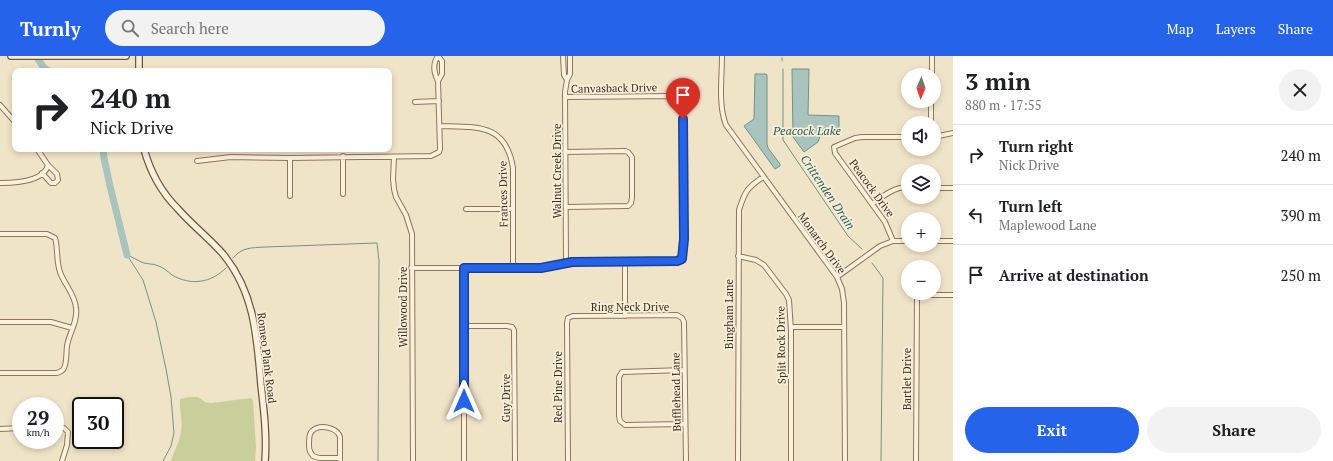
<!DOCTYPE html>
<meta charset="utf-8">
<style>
body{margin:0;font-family:"PT Serif",serif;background:#f2f2f2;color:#202124;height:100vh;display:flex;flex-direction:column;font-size:15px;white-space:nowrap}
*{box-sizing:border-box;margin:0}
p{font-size:13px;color:#757577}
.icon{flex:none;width:22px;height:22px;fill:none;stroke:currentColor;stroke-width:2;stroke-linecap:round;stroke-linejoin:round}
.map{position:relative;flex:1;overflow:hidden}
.panel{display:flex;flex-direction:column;background:#fff;width:380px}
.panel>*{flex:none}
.guide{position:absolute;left:12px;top:12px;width:380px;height:84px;border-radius:8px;box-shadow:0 2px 6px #0003;background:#fff;color:#202124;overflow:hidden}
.needle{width:26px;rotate:182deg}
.tools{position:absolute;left:901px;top:12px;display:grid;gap:8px}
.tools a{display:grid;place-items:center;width:40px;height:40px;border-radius:50%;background:#fff;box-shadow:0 2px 6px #0003;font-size:20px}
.speed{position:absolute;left:12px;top:341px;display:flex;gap:8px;font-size:20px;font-weight:700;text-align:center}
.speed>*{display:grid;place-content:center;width:52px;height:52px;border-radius:50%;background:#fff;box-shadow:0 2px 6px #0003;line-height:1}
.speed small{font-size:10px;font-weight:400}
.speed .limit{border:2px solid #111;border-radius:6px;background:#fff;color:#111}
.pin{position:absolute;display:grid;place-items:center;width:34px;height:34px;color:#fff;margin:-41px -17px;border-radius:50% 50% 50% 0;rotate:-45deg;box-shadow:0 0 4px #0007}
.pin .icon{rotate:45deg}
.me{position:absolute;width:44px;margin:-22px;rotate:0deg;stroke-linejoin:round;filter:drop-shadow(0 0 3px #0008)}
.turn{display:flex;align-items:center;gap:14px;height:84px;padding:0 12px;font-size:18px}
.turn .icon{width:52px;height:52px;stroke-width:2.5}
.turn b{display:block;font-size:28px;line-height:34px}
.round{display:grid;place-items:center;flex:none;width:42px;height:42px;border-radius:21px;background:#f2f2f2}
.headline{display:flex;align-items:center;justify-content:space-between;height:68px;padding:0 12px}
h1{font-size:24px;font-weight:800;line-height:30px}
.primary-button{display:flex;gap:8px;margin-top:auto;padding:8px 12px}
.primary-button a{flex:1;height:46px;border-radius:24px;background:#2563eb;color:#fff;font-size:16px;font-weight:800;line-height:46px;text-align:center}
.primary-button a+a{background:#f2f2f2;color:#202124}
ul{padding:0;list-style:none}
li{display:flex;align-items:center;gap:12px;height:60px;padding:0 12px;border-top:1px solid #e0e0e0}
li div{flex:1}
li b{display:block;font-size:15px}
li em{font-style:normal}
header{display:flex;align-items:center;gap:24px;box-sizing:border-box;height:56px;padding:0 20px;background:#2563eb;color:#fff}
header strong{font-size:19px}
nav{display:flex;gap:22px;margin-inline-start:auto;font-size:14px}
.search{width:280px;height:36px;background:#f2f2f2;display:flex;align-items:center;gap:10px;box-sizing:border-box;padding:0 14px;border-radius:22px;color:#757577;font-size:15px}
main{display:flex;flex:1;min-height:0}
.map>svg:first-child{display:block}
.green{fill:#c9cf9b}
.water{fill:#a9c4bc;stroke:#6f938a}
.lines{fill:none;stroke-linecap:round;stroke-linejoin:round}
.stream{stroke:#6f938a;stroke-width:1}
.river{stroke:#a9c4bc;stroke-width:7}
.street-casing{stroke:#8d765c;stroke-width:6}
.secondary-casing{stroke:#6f573f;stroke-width:8}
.street{stroke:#faf1dc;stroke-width:4}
.secondary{stroke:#faf1dc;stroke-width:5.5}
.route-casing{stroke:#184099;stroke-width:10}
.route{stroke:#2563eb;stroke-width:7}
.labels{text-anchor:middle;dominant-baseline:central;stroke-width:3.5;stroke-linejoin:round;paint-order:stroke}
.street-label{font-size:11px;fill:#3d2e20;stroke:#f7eed8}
.water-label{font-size:12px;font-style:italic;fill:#2f5d5a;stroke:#f7eed8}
</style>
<header>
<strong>Turnly</strong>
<div class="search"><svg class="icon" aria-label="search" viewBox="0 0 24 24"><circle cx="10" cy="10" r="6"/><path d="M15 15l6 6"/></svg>Search here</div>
<nav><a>Map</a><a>Layers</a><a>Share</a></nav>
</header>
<main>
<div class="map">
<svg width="953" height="405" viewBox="0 0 953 405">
<rect width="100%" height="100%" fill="#f0e4c8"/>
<path class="green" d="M189,341H198L205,346L211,347L251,342L253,344L256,391L255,405H171C174,395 180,385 181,375C183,364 179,354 180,343Z"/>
<path class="water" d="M792,13H809L808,59L839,60V74L822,75L818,86L804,96L793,81Z
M755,18H766L767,19V88L768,92L780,108V110L775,113L744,70L754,63Z"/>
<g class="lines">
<path class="stream" d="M782,2V5
M783,13V84L848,180L862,193
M127,199L143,224L156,266L166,313L171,341L174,377L171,390L163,405
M127,199C133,201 138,205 144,207C148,208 153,208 156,209C163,211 167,215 172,219C191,230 211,227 226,212
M233,202C242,191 251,192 265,191L377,187L379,205L378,405
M872,207L883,222L881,405"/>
<path class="river" d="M36,0L44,12L49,15
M103,93L104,102L110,130L127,199"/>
<defs>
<path id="street" d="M438,0L442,5V18L438,25
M563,0L564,19L567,24
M722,0C722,22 718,49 726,69L837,221L842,233L844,247L845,405
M932,19V0
M931,45V67
M415,46L439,45
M0,49L15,66
M440,70C477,71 506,67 513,112V212
M934,81L953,77
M37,93L48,109L57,118L58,124L55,127H51L42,117
M565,96L625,95L628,96L632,101V142L631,147L628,150L566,151
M394,101L393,123L394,133L396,141L406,159L412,178L413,405
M290,102V140
M197,105L231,101L290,102L431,100L439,96L440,93L438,25C434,17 432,8 438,0
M0,127C14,127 44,126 48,109
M934,132H953
M343,138V100
M872,148C883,140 894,131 908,131
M466,153H513
M0,178H47L55,182C58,190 56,205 60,216C64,228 75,238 76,252C78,266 69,277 67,290C66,297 67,306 64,312C63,315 60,316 57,317H0
M893,185L885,166L835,97L834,91L855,82L862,81H908
M934,185H953
M738,200L756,204L764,209L786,238L789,244L791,275V405
M625,205V260
M566,207L565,36L567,24L570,18V0
M411,212H541L572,206L677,205L682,203L684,183L683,48L681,43L674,40L565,41
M837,221L880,190L893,185H908
M0,266H51L72,272
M464,270H507L512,271L514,274L515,405
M791,271H844
M684,314L622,316L619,321V360L620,365L625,369L685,368
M55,372H64L68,376L67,389L62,405
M0,373L21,372
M340,402H319L313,400C309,395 309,393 309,387C309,384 309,381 310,378C315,367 337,370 340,381V405
M464,405V212
M568,405L567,267L568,262L573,260L677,259L682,262L684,266L686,405
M738,405L739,154C745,135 747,132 763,121
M916,405L917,242L919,239H953"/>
<path id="secondary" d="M11,0H126
M139,0V15
M144,93C150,115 162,137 178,153C192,169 209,182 223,198C255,237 257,282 261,329C264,355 267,380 265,405"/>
</defs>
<use href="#street" class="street-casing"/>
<use href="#secondary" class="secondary-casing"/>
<use href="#street" class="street"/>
<use href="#secondary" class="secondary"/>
</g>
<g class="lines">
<defs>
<path id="route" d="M464,345V212H541L572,206L677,205L682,203L684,183L683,63"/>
</defs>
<use href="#route" class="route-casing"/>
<use href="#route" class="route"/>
</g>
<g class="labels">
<g class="street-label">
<text transform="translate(614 32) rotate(-1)">Canvasback Drive</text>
<text transform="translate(557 115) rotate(-90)">Walnut Creek Drive</text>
<text transform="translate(872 132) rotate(54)">Peacock Drive</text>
<text transform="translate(503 138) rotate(-91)">Frances Drive</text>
<text transform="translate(822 187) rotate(54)">Monarch Drive</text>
<text transform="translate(403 251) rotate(-90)">Willowood Drive</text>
<text x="630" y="251">Ring Neck Drive</text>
<text transform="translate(729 258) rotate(-90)">Bingham Lane</text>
<text transform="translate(781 289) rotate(-91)">Split Rock Drive</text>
<text transform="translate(267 302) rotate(83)">Romeo Plank Road</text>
<text transform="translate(907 323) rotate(-90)">Bartlet Drive</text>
<text transform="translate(558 331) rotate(-90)">Red Pine Drive</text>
<text transform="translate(676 336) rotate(-91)">Bufflehead Lane</text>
<text transform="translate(506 342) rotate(-90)">Guy Drive</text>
</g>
<g class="water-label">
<text x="807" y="74">Peacock Lake</text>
<text transform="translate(828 136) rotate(56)">Crittenden Drain</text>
</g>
</g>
</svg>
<div class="tools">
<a><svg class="needle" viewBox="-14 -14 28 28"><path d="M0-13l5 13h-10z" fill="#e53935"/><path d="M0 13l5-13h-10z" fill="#757577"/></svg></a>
<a><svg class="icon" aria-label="sound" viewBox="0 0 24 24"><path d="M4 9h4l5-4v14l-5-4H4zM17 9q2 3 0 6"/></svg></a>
<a><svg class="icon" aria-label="layers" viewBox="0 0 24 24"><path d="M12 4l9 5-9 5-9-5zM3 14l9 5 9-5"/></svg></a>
<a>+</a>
<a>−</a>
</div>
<div class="speed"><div>29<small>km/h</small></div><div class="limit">30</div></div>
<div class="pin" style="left:683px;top:63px;background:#d93025"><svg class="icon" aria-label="arrive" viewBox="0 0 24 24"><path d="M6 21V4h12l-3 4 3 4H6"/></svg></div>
<svg class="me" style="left:464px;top:345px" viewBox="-20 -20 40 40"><path d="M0-17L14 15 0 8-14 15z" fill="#2563eb" stroke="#fff" stroke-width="4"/></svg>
<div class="guide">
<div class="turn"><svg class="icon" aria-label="right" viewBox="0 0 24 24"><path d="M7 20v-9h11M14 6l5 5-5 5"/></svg><div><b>240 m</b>Nick Drive</div></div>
</div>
</div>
<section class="panel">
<div class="headline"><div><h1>3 min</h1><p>880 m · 17:55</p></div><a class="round"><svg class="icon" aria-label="close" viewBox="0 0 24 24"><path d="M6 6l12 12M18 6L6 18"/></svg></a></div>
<ul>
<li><svg class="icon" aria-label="right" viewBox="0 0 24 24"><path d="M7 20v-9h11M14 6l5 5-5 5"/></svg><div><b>Turn right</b><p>Nick Drive</p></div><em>240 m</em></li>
<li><svg class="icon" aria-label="left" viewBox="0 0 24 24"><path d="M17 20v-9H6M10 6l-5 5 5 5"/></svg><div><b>Turn left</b><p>Maplewood Lane</p></div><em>390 m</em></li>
<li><svg class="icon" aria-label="arrive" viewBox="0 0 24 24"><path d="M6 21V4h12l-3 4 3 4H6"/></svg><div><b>Arrive at destination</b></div><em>250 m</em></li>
</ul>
<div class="primary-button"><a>Exit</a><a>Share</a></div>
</section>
</main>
